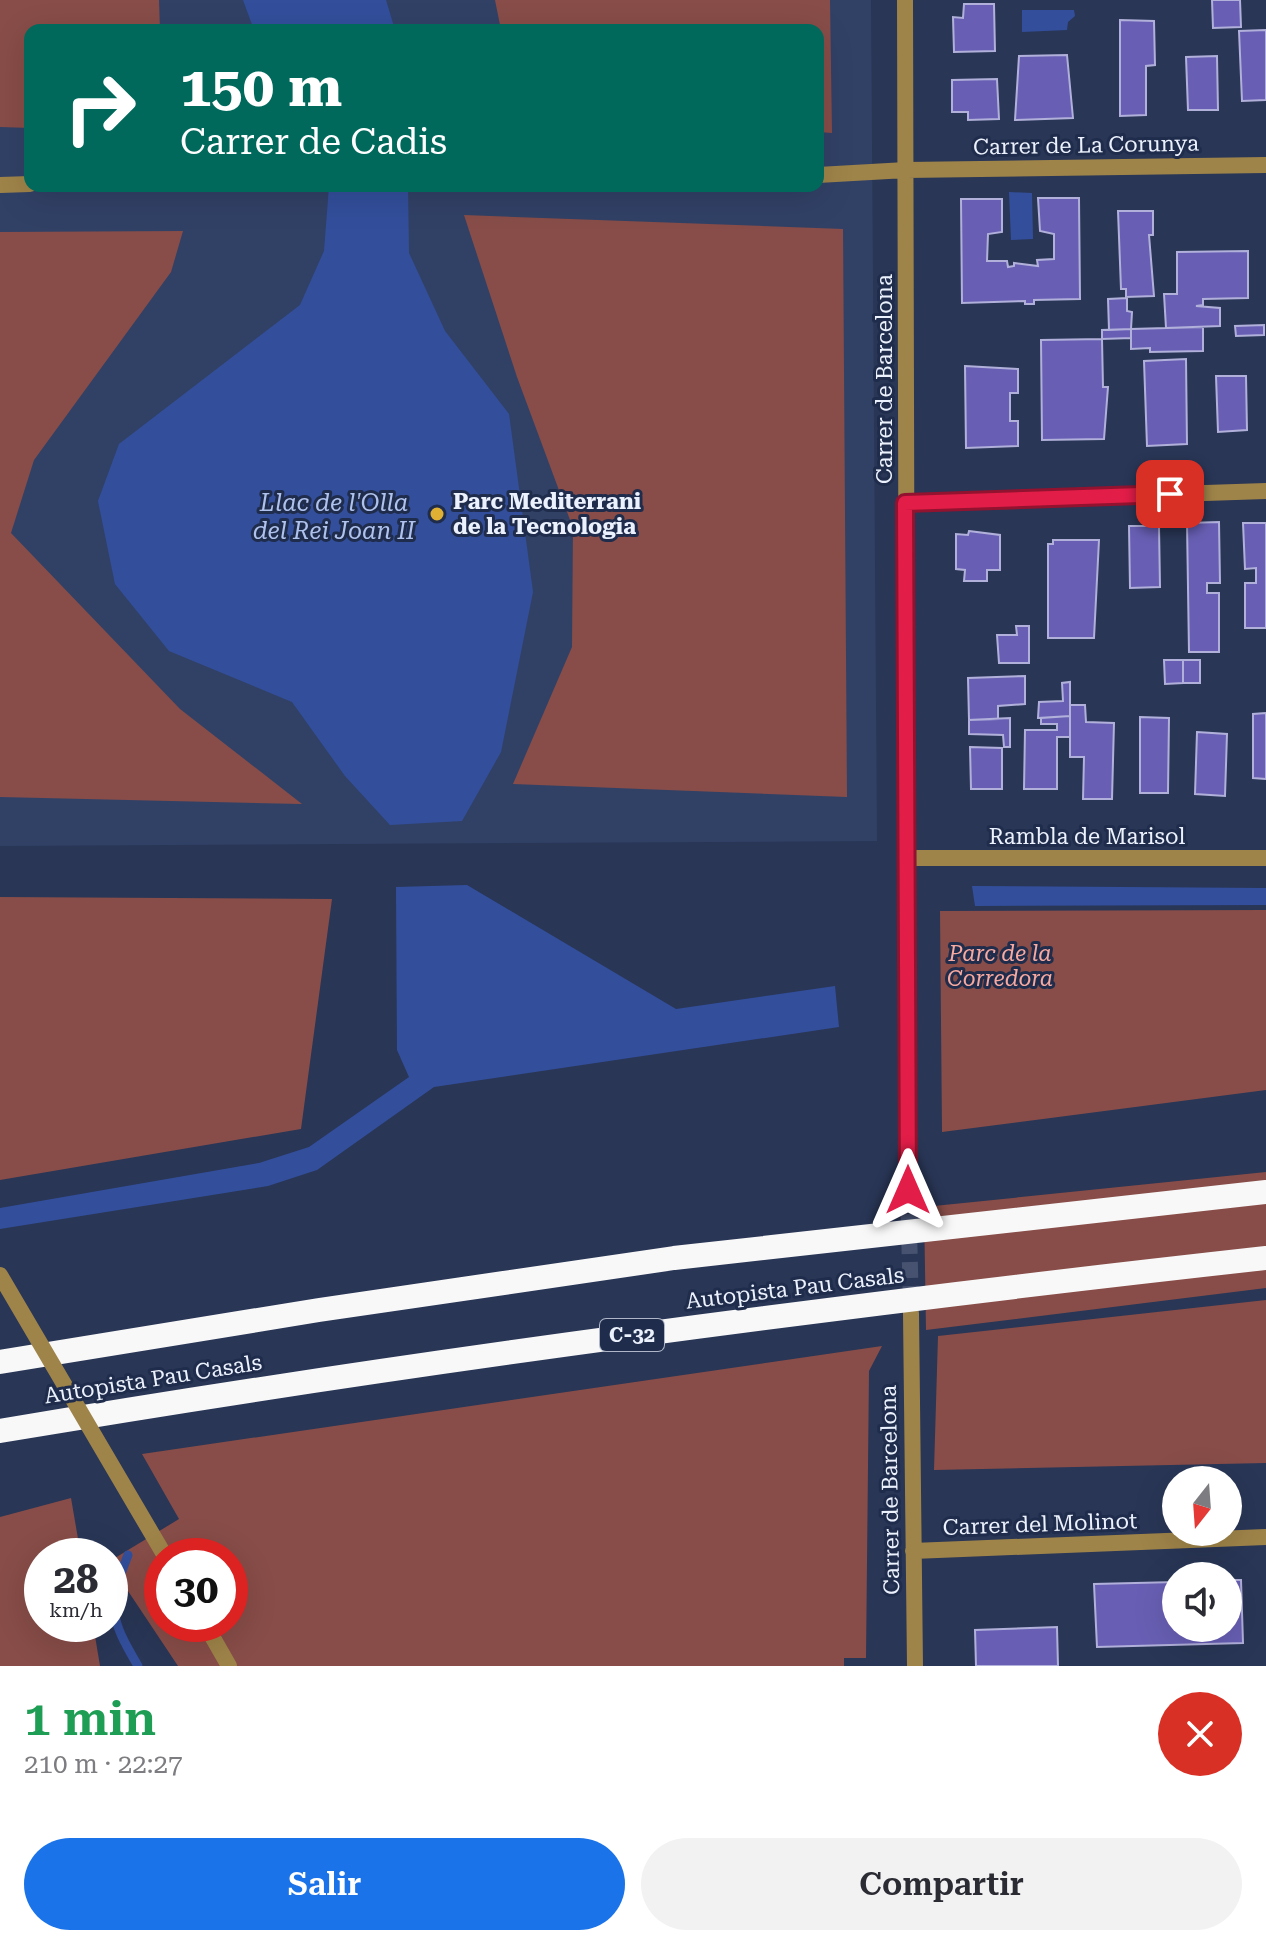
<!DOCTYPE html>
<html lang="es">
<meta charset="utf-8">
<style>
body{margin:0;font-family:"Roboto Serif",serif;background:#f2f2f3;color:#2b2b33;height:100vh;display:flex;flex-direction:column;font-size:30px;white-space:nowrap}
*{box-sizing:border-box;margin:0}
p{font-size:26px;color:#7c7c81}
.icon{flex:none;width:44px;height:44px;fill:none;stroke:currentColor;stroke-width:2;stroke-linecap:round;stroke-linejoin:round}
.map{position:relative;height:1666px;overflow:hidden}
.sheet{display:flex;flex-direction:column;background:#fff;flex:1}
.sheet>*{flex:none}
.banner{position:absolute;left:24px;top:24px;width:800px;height:168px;border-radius:16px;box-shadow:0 8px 32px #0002;background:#00695c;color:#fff;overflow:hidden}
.needle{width:52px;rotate:197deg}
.buttons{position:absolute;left:1162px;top:1466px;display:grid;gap:16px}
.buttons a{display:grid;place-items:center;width:80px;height:80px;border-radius:50%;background:#fff;box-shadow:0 8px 32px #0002;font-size:40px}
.speed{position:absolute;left:24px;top:1538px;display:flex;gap:16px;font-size:40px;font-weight:700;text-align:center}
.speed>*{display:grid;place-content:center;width:104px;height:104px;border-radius:50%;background:#fff;box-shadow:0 8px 32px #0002;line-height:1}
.speed small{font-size:20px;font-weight:400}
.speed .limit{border:12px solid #d22;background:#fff;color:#111}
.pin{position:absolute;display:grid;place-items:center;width:68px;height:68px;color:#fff;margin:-34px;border-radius:16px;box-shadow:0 4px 12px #0006}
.me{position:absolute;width:88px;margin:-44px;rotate:0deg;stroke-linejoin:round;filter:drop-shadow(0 0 6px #0008)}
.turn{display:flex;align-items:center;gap:28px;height:168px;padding:0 24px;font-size:36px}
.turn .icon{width:104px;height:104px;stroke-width:2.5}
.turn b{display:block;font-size:56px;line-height:68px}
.round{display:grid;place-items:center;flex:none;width:84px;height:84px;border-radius:42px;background:#f2f2f3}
.headline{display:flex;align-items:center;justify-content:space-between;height:136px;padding:0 24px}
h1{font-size:48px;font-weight:600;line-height:60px;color:#1e9e55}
.cta{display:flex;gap:16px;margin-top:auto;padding:16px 24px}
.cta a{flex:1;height:92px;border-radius:48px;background:#1a73e8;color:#fff;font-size:32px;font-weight:600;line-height:92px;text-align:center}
.cta a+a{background:#f2f2f3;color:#2b2b33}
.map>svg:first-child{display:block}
.built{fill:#314166;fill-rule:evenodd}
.green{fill:#884d48;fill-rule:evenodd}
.water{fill:#334f9c}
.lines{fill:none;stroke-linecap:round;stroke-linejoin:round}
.stream{stroke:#334f9c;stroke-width:9}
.building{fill:#685fb4;stroke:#b1b0da;stroke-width:2}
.minor-tunnel{stroke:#46526f;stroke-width:16;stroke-dasharray:16 8;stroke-linecap:butt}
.pedestrian{stroke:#9f8449;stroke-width:16}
.minor{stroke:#9f8449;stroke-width:16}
.motorway{stroke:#f8f8f8;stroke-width:24}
.pedestrian-bridge{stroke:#9f8449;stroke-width:16}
.route-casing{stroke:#92132f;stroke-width:20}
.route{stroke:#e11d48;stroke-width:14}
.poi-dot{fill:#e0b034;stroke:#1f2c4b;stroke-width:3}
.labels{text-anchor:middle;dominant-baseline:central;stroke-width:6;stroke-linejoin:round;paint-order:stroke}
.shield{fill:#1f2c4b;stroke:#aeb6c8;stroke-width:2}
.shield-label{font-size:20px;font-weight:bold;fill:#ebf1fd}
.street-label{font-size:22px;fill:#ebf1fd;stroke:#1f2c4b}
.poi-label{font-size:22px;font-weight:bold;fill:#ebf1fd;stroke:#1f2c4b;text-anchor:start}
.park-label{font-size:22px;font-style:italic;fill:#f8a9a0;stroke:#1f2c4b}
.water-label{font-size:24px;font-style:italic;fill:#afc2ed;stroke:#1f2c4b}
</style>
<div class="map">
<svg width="1266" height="1666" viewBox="0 0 1266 1666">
<rect width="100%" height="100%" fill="#293656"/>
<path class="built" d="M0,0H871L877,841L0,846ZM30,30H818V186H30Z"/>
<path class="green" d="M0,0H159L160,30H30V128L0,127Z
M495,0H830L832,133L818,132V30H501Z
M464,215L843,229L847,797L513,784L572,647L573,528L517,377Z
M183,231L171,272L34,460L11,533L180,709L302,804L0,797V232Z
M0,897L332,899L301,1129L0,1180Z
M1266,910V1090L942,1132L940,911Z
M1266,1172V1288L926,1330L924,1207Z
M1266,1300V1463L934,1470L938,1336Z
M882,1346L869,1371L866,1658H844V1666H178L110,1564V1561L179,1519L142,1454ZM162,1556H230V1624H162Z
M71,1498L81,1556H42V1624H93L100,1666H0V1517Z"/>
<path class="water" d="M243,0H386L395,30H254Z
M1022,10H1074L1075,16L1068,22L1067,30L1022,32Z
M329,186H408L409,253L445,331L509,414L533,592L501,752L462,821L390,825L345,776L292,702L169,651L115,584L98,501L119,444L300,305L324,251Z
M1009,192L1032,193L1033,239L1011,240Z
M467,885L676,1009L835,986L839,1027L434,1087L317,1170L268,1186L0,1229V1208L259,1163L309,1147L409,1077L397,1050L396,887Z
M972,886L1266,888V905L975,906Z"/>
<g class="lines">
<path class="stream" d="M128,1555C107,1608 110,1618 138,1666"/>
</g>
<path class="building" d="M1212,0H1240L1241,27L1213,28Z
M964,4H994L995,51L954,52L953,17L963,18Z
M1120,20L1154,21L1155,65L1146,66V115L1120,116Z
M1266,30V100L1242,101L1239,31Z
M1067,55L1073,118L1015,120L1019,56Z
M1217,56L1218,110H1188L1186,57Z
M997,79L999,119L968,120V112H952V80Z
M1038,198H1079L1080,299L1034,300V304H1025V301L962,303L961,199H1002V232L988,234L987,261H1007L1008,267L1014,266V263L1038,266L1037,260L1054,259V234L1040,231Z
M1118,211H1153V235H1149L1154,296L1126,297V289H1121Z
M1248,251V298L1203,299V305L1196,306L1220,308V326L1166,328L1164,294H1177V252Z
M1127,298V311L1132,312L1131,329L1109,330L1108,299Z
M1264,325V335L1236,336L1235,326Z
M1203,327V351L1150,352V348L1131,349V329Z
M1131,329V338L1102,339V330Z
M1102,339L1103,387H1108L1104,439L1042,440L1041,340Z
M1186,359L1187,444L1147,446L1144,361Z
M965,366L1018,369V393H1010V421H1018V446L966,448Z
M1216,376H1246L1247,430L1218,432Z
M1219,522L1220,583H1207V593H1219V652H1189L1187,523Z
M1243,523H1266V628H1245V583H1256V568L1245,569Z
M1129,526H1159L1160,587L1130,588Z
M969,531L1000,535V570H987V581H964L965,570L956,569V534L968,535Z
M1053,540H1099L1094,638H1048V544H1053Z
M1016,626H1029V663H999L997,635H1017Z
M1164,660H1183V683L1165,684Z
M1183,660H1200V683H1183Z
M1025,676V704L998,706V719L969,720L968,678Z
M1070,682V716L1038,718L1039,702L1063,701L1062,683Z
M1070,705H1085L1086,722L1114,723L1112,799H1083L1084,757H1070Z
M1266,713V779L1253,778V714Z
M1070,716V737H1057V789H1024L1025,730H1057V724H1041V718Z
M1140,717L1169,718L1168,793H1140Z
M1010,718V747H1004L1003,735L969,734V720Z
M1197,732L1227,734L1225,796L1195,794Z
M970,747L1002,748V789H971Z
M1228,1580H1241L1243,1643L1097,1647L1094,1584L1176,1582V1628H1228Z
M1057,1627L1058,1666H976L975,1630Z"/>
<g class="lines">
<path class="minor-tunnel" d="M908,1190L911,1307"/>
<path class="pedestrian" d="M205,1624L229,1666"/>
<path class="minor" d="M905,0L908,1190
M818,175L906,170L1266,165
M0,185L30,184
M905,503L1266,491
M907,858H1266
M911,1313L915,1666
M913,1551L1266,1537"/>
<path class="motorway" d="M0,1362L319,1310L674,1258L1266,1192
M0,1431C420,1360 842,1305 1266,1258"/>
<path class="pedestrian-bridge" d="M0,1275L165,1556"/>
</g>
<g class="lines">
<defs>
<path id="route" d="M908,1190L905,503L1170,494"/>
</defs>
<use href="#route" class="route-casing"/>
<use href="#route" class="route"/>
</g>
<circle class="poi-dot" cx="437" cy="514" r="8"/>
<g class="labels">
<rect class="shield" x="600" y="1319" width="64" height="32" rx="6"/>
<g class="shield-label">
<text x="632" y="1335">C-32</text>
</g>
<g class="street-label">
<text transform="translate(1086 145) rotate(-1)">Carrer de La Corunya</text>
<text transform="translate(884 379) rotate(-90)">Carrer de Barcelona</text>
<text x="1087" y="836">Rambla de Marisol</text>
<text transform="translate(795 1288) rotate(-7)">Autopista Pau Casals</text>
<text transform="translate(153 1379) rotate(-9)">Autopista Pau Casals</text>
<text transform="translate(890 1490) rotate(-91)">Carrer de Barcelona</text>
<text transform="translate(1040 1524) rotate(-2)">Carrer del Molinot</text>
</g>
<g class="poi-label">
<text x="453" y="501">Parc Mediterrani<tspan x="453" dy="25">de la Tecnologia</tspan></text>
</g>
<g class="park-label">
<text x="1000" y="953">Parc de la<tspan x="1000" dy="25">Corredora</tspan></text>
</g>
<g class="water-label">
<text x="334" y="503">Llac de l'Olla<tspan x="334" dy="28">del Rei Joan II</tspan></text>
</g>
</g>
</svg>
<div class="buttons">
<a><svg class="needle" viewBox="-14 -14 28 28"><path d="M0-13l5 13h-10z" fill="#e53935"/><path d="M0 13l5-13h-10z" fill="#7c7c81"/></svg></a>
<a><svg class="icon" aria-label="sound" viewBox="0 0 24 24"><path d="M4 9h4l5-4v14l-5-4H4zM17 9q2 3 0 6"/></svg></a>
</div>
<div class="speed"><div>28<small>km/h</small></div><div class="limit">30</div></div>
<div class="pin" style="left:1170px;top:494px;background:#d93025"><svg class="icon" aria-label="arrive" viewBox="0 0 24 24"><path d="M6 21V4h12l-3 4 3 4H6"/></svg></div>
<svg class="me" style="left:908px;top:1190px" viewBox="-20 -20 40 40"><path d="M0-17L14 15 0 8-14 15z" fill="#e11d48" stroke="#fff" stroke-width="4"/></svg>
<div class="banner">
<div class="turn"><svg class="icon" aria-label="right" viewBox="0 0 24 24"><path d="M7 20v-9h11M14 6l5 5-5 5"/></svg><div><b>150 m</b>Carrer de Cadis</div></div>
</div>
</div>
<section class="sheet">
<div class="headline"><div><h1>1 min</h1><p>210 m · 22:27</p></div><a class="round" style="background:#d93025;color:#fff"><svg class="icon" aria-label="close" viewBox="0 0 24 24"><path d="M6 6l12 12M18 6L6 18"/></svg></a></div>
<div class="cta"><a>Salir</a><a>Compartir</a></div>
</section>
